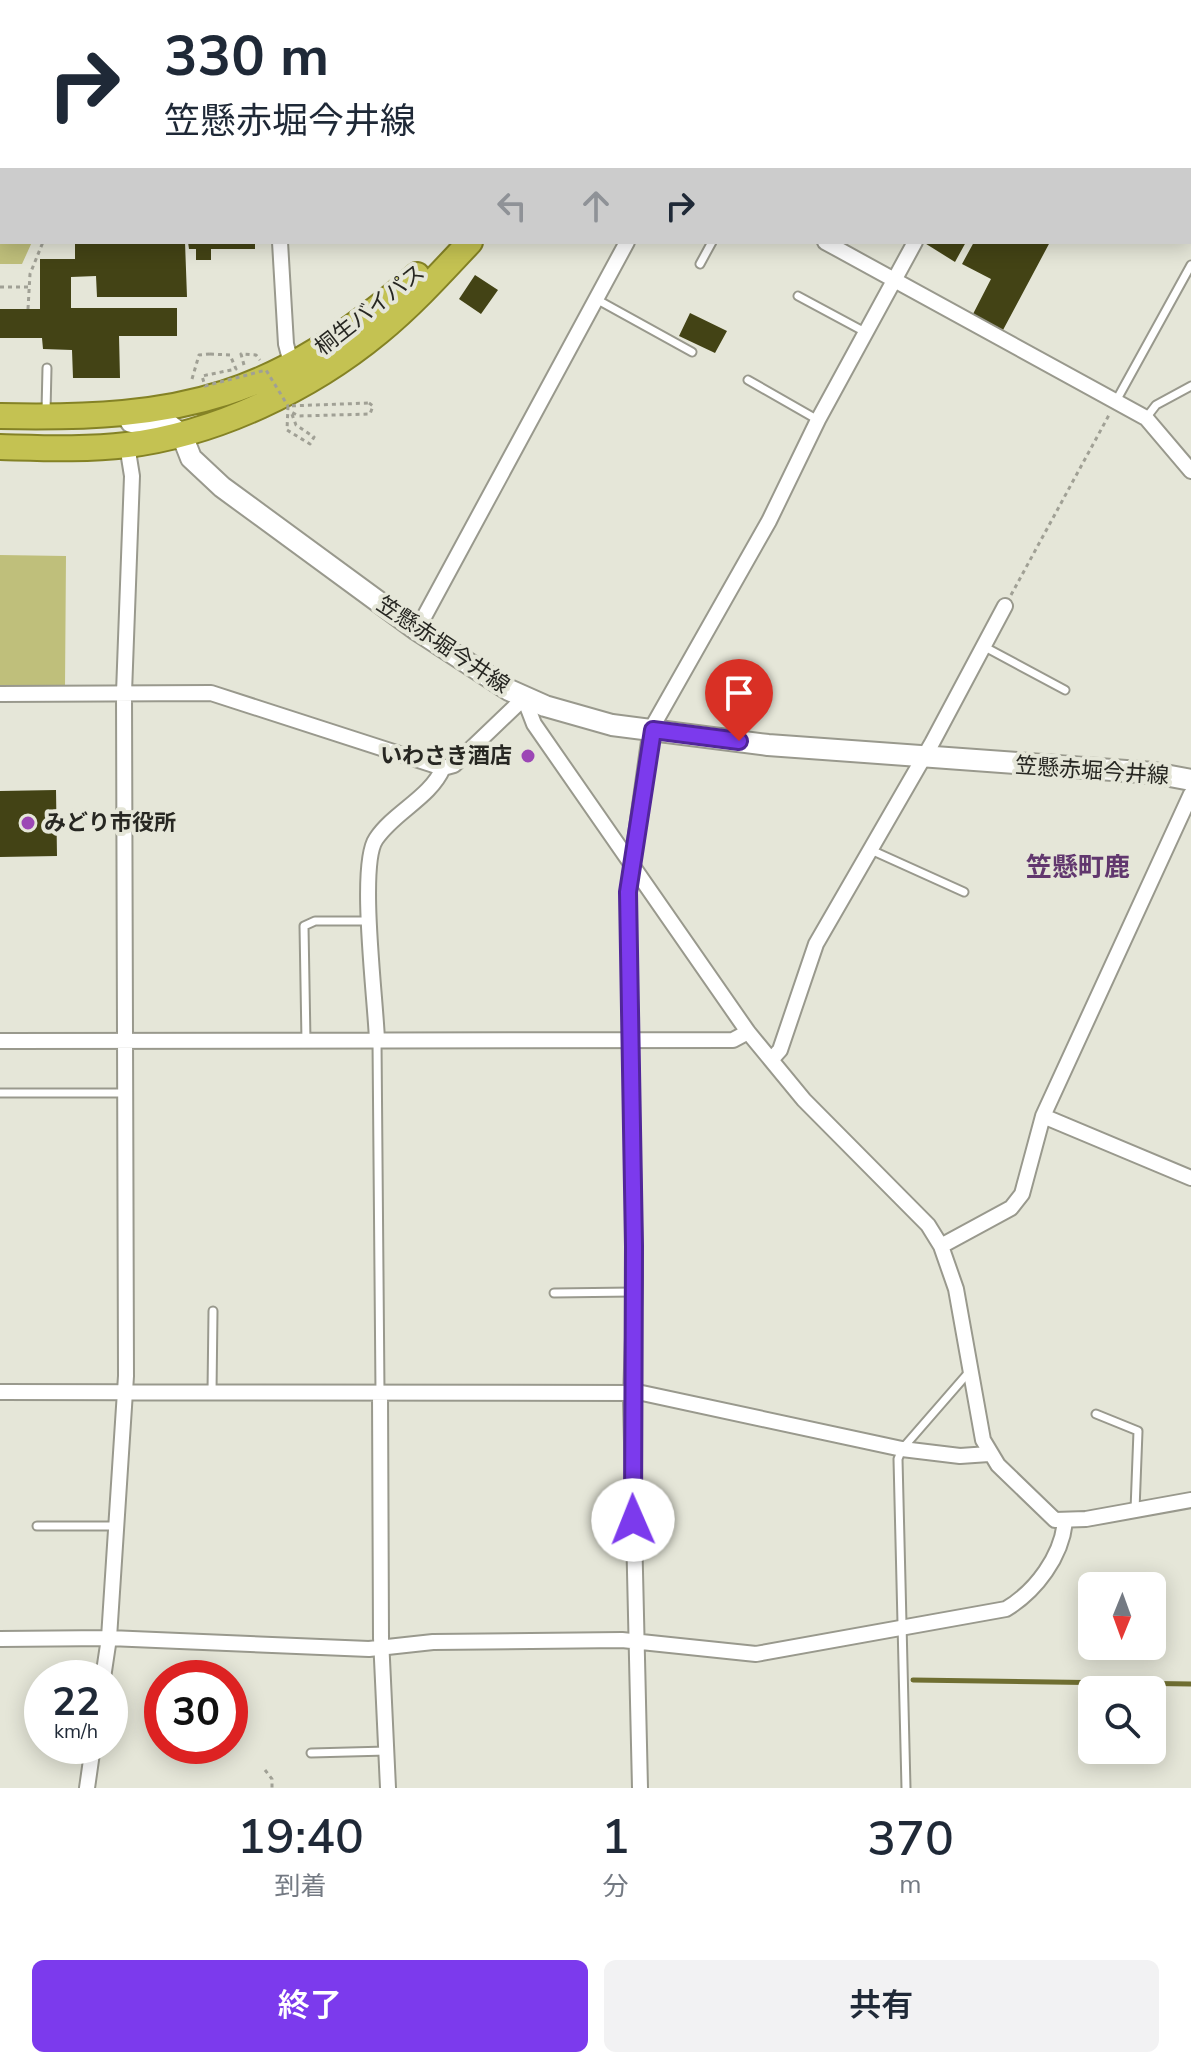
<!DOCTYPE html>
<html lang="ja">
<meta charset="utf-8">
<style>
body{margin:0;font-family:"Nunito Sans","Noto Sans JP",sans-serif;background:#f2f2f3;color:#1f2937;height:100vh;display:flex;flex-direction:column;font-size:30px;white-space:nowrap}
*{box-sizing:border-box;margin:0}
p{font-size:26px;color:#747a83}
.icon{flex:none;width:44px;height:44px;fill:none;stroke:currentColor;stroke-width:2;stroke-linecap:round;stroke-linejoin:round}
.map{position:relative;height:1788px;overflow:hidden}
.drawer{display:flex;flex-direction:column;background:#fff;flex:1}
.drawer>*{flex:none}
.guide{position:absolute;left:0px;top:0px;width:1192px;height:244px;box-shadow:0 4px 20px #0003;background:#fff;color:#1f2937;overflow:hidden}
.needle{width:52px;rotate:181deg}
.controls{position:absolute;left:1078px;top:1572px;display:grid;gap:16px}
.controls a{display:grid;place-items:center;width:88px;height:88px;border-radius:12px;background:#fff;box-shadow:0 4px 20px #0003;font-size:40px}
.speed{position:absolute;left:24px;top:1660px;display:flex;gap:16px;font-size:40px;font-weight:700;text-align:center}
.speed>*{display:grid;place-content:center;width:104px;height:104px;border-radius:50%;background:#fff;box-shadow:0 4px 20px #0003;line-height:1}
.speed small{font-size:20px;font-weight:400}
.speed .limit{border:12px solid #d22;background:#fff;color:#111}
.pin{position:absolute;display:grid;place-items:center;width:68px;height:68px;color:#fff;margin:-82px -34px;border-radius:50% 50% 50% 0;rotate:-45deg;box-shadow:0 0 8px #0007}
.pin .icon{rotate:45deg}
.me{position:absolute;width:88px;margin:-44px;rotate:359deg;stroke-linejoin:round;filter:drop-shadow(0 0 6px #0008)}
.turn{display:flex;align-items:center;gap:28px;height:168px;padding:0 32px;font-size:36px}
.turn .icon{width:104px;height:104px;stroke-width:2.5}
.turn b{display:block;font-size:56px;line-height:68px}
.lanes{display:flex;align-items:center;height:76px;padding:0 32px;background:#0003;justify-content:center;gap:40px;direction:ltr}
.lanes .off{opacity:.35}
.eta{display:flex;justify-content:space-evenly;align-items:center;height:136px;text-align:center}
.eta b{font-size:48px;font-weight:600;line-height:56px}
.action{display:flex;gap:16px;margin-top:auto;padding:16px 32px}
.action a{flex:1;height:92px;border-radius:12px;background:#7c3aed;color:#fff;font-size:32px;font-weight:600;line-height:92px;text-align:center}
.action a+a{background:#f2f2f3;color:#1f2937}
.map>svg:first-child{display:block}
.green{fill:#bfbf7b}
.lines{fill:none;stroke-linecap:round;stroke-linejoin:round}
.stream{stroke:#6f6e31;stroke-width:5}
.building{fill:#434315}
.service-casing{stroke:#99998d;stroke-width:11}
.minor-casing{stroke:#99998d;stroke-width:18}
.secondary-casing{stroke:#99998d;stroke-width:24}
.trunk-casing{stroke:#848225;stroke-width:28}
.path{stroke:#a0a095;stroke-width:3;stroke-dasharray:4 4;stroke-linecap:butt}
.service{stroke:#fff;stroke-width:7}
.minor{stroke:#fff;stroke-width:14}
.secondary{stroke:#fff;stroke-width:20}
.trunk{stroke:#c4c252;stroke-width:24}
.path-bridge{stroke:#a0a095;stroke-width:3;stroke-dasharray:4 4;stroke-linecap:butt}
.route-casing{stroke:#51269a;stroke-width:20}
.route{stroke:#7c3aed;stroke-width:14}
.poi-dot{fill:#9c47b5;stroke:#e5e6d8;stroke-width:3}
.labels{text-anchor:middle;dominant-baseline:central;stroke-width:8;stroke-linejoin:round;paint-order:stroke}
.street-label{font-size:22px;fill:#272722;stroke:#e5e6d8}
.poi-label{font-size:22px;font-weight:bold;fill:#272722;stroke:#e5e6d8;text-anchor:end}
.quarter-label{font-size:26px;font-weight:bold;fill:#61376e;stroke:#e5e6d8}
</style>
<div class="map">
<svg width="1191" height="1788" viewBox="0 0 1191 1788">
<rect width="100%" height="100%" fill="#e5e6d8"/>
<path class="green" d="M0,123L2,242H32L22,264H0Z
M0,555L66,556L65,686H0Z"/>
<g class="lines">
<path class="stream" d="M913,1680L1191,1684"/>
</g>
<path class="building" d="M75,242H185L187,297H97L96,276L71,277V308H177V336H119L120,378H73L72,350L43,349L42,338H0V309H40V259H75Z
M188,242H255V249H211V260H196V249H189Z
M923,242H966L955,262Z
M974,242H1050L1003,330L973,314L991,279L962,264Z
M475,275L498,290L481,314L459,299Z
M690,313L727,331L715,353L679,336Z
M56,790L57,856L0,857V791Z"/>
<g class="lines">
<defs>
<path id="service" d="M700,264L712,242
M798,296L865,332
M596,299L692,352
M748,380L818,420
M1116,401L1191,265
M46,411L47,368
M1146,418L1156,405L1191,386
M983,646L1065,690
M871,850L964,892
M306,1041L304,926L315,921H370
M377,1041L380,1392
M0,1093H125
M554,1293L633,1292
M212,1392L213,1311
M1096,1414L1138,1431L1135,1510
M37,1526H116
M311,1753L387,1751
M906,1788L898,1459L902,1449L969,1372"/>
<path id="minor" d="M266,0V2
M521,0V2
M1040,2L1041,0
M280,242L286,344L292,367
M825,242L1146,418L1191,471
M417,630L627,242
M0,694L211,693L443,768L454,765L524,698
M524,698L534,724L748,1032L804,1100L928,1225L941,1246L956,1289L983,1440L998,1465L1055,1520L1086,1519L1191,1500
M0,1041L733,1040L748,1032
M377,1041C376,1002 358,865 376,839C394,812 430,798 443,768
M771,1060L780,1050L816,944L932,743L1005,606
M1043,1116L1191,1178
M941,1246L1011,1208L1022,1194L1043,1116L1191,794
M0,1392L642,1393L902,1449L960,1456L989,1454
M380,1392L381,1638L388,1788
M0,1639L109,1638L369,1649L433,1642L622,1640L756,1654L1006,1609C1036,1591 1062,1556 1065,1521
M103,1678L109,1638L126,1376L124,693L132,476L127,445
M87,1788L93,1746
M640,1788L631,1399L635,1277L628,892L649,741L654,724L769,521L818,420L915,242"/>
<path id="secondary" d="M131,422L164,421L182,435
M182,435L191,458L222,487L417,630L509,690L545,706L612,725L768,745L1154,773L1191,780"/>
<path id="trunk" d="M734,2L736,0
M0,416C185,420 275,398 417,275
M0,447C42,448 86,450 127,445C216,434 310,389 379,332C412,305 441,273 470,242"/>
</defs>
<use href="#service" class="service-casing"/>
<use href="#minor" class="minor-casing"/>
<use href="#secondary" class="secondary-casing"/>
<use href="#trunk" class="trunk-casing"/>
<path class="path" d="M0,287H28
M28,309L30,274L43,242
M244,365L241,354L256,355L260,360
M192,379L199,355L210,354
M369,403L373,406L370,414L299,416L291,412L296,425L314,437L310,444L287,430L288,406Z
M1011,595L1109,415
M265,1770L272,1779V1788"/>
<use href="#service" class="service"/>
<use href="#minor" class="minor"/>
<use href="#secondary" class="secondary"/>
<use href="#trunk" class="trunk"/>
<path class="path-bridge" d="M210,354L230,355L236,369L202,376L205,386L266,370L288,406"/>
</g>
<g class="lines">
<defs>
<path id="route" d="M633,1520L634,1246L628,892L653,730L739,741"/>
</defs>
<use href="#route" class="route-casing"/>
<use href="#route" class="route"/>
</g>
<g class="poi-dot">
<circle cx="528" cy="756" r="8"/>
<circle cx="28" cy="823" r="8"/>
</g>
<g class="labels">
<g class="street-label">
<text transform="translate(370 310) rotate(-38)">桐生バイパス</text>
<text transform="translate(443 645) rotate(34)">笠懸赤堀今井線</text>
<text transform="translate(1092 771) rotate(4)">笠懸赤堀今井線</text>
</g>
<g class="poi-label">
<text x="512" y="756">いわさき酒店</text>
<text x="44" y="823" text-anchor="start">みどり市役所</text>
</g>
<g class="quarter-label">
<text x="1078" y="867">笠懸町鹿</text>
</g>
</g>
</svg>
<div class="controls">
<a><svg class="needle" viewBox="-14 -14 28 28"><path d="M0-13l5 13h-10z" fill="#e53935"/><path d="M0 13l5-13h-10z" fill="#747a83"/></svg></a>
<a><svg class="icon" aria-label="search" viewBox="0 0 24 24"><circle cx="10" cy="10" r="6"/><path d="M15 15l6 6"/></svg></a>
</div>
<div class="speed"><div>22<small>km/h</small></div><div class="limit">30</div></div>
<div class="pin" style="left:739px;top:741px;background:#d93025"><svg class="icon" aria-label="arrive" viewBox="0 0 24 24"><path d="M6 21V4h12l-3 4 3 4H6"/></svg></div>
<svg class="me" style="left:633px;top:1520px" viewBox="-20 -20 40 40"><circle r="19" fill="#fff"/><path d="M0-13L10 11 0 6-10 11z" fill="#7c3aed"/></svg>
<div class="guide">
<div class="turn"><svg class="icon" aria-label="right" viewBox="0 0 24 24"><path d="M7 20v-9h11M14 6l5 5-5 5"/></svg><div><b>330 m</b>笠懸赤堀今井線</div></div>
<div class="lanes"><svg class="icon off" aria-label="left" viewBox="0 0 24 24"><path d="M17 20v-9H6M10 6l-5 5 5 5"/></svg><svg class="icon off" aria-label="ahead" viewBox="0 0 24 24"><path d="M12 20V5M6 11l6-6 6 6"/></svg><svg class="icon" aria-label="right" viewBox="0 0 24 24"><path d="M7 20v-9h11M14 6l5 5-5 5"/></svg></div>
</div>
</div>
<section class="drawer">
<div class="eta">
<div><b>19:40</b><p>到着</p></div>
<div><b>1</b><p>分</p></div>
<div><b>370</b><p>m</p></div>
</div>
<div class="action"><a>終了</a><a>共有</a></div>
</section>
